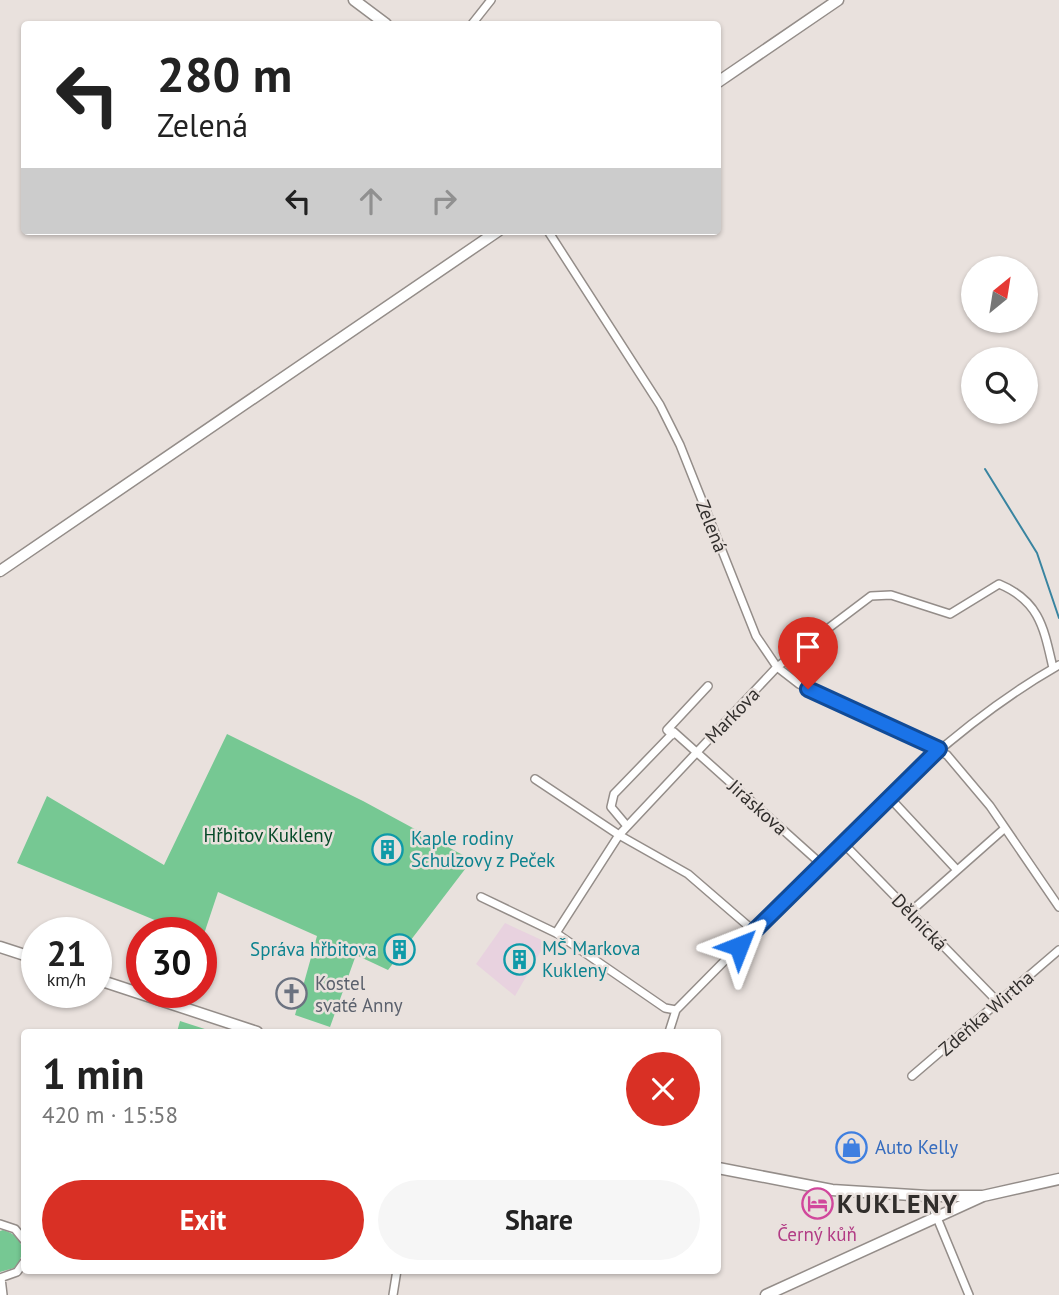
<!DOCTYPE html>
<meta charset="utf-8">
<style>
body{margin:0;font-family:"PT Sans",sans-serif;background:#f6f6f6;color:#222;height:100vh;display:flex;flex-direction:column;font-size:26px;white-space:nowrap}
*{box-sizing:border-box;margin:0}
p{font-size:23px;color:#767676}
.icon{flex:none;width:38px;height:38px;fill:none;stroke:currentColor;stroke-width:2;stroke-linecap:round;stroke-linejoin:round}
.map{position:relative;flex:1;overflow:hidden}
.side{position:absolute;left:21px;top:1029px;width:700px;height:245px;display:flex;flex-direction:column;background:#fff;border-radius:7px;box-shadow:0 2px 5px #0004}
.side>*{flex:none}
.banner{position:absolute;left:21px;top:21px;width:700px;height:214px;border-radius:7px;box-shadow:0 2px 5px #0004;background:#fff;color:#222;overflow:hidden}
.needle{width:46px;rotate:30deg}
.buttons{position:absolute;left:961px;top:256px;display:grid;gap:14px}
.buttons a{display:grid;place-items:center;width:77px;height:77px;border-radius:50%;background:#fff;box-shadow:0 2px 5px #0004;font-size:35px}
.speed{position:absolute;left:21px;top:917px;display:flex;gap:14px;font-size:35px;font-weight:700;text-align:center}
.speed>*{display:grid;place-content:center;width:91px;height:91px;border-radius:50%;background:#fff;box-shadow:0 2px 5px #0004;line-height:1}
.speed small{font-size:18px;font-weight:400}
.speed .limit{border:10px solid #d22;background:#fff;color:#111}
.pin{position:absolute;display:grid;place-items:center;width:60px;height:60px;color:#fff;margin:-72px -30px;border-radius:50% 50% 50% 0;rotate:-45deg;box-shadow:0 0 7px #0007}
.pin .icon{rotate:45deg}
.me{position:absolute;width:77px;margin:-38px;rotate:45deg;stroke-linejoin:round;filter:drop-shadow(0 0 5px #0008)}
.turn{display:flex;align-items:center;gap:24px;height:147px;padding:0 21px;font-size:32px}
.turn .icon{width:91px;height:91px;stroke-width:2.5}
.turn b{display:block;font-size:49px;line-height:60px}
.lanes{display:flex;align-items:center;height:66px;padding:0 21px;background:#0003;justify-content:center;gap:35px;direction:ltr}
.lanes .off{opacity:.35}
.round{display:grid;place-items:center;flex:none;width:74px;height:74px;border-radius:37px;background:#f6f6f6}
.headline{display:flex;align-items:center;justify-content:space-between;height:119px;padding:0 21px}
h1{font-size:42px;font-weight:700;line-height:52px}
.cta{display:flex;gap:14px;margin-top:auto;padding:14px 21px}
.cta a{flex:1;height:80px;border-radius:42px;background:#d93025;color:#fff;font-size:28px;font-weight:700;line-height:80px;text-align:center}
.cta a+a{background:#f6f6f6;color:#222}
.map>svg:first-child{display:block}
.education{fill:#e8d2df}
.green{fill:#76c893}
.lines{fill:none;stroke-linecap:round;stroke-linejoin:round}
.stream{stroke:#3984a0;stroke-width:2}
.street-casing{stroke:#948d89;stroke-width:10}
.secondary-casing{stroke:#948d89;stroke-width:13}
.street{stroke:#fff;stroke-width:7}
.secondary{stroke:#fff;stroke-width:10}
.route-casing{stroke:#114b97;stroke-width:18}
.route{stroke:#1a73e8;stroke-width:12}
.labels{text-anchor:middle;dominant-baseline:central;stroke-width:5;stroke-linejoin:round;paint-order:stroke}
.street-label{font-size:19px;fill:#312e2c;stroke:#e9e1dd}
.park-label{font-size:19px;fill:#054a28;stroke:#e9e1dd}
.culture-label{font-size:19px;fill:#0d838f;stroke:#e9e1dd;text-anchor:start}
.worship-label{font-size:19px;fill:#5b616d;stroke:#e9e1dd;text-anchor:start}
.shop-label{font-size:19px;fill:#366cbe;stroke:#e9e1dd;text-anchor:start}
.hotel-label{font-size:19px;fill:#b23c85;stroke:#e9e1dd}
.district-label{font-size:26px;font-weight:bold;letter-spacing:2px;fill:#312e2c;stroke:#e9e1dd}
</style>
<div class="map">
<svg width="1059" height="1295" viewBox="0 0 1059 1295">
<rect width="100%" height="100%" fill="#e9e1dd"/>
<path class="education" d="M505,923L546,942L515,996L476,964Z"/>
<path class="green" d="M227,734L363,801L472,860L388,970L356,955L330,1027L295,1015L317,936L218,892L202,940L201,933H186L17,863L47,796L164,865Z
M180,1021L214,1032H177Z
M3,1230C23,1235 28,1254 14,1268L0,1272V1231Z"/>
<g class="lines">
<path class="stream" d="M985,469L1037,553L1059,618"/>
<defs>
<path id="street" d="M472,24L491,0
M548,231L660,405L680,445L756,636L777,667L799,684L947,755L990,806L1059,907
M672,735L667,730L708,686
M535,779L619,835L688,874L754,931C849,835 941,732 1059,665
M889,797L957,870
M627,826L611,807L614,794L674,732L820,863
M842,842L998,1002
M481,897L556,933
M910,912L1005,828
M676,1010L665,1008L556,933L619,835L777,667L871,596L891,595L950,614L999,584C1040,601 1044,629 1053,668
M669,1032L676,1010L754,931
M912,1076L1059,950
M928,1196L969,1295
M0,1224L15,1229L24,1240
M0,1278L17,1272L24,1262
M1,1278L3,1295
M393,1295L397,1270"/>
<path id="secondary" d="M354,0L386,24
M718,82L838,0
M0,571L498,231
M0,947L37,959
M96,979L257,1032
M718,1168L832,1190L928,1196H983L1059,1179
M766,1295L983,1196"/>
</defs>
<use href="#street" class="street-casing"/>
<use href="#secondary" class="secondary-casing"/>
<use href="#street" class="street"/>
<use href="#secondary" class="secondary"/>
</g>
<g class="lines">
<defs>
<path id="route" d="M739,946L939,749L808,689"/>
</defs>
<use href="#route" class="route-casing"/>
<use href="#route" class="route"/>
</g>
<defs>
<symbol id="building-ring" viewBox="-11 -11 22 22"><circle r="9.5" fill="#e9e1dd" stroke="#0f9aa8" stroke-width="1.5"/><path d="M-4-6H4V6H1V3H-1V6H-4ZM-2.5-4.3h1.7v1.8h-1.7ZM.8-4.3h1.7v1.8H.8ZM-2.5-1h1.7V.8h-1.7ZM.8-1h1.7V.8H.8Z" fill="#0f9aa8"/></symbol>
<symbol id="church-ring" viewBox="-11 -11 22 22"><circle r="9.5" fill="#e9e1dd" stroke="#6b7280" stroke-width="1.5"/><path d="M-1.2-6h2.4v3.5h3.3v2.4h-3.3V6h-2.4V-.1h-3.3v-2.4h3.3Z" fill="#6b7280"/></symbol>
<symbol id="shop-ring" viewBox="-11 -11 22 22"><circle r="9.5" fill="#e9e1dd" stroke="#3f7fe0" stroke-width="1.5"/><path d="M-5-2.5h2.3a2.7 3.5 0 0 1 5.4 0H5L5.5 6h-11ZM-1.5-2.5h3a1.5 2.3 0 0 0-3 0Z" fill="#3f7fe0"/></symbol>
<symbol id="hotel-ring" viewBox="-11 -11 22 22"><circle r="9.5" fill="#e9e1dd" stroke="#d1479c" stroke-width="1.5"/><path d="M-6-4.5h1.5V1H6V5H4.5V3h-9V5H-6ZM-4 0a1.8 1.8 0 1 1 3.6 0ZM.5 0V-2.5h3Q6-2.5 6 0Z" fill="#d1479c"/></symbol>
</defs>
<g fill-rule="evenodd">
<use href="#building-ring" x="370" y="832" width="35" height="35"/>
<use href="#building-ring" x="382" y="932" width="35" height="35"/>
<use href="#building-ring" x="502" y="942" width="35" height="35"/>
<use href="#church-ring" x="274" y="976" width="35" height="35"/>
<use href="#shop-ring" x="834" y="1130" width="35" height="35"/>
<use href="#hotel-ring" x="800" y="1186" width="35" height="35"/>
</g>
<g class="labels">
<g class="street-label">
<text transform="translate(712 526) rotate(68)">Zelená</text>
<text transform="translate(732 715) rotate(-46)">Markova</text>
<text transform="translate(758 807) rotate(42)">Jiráskova</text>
<text transform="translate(920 922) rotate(46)">Dělnická</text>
<text transform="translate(986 1013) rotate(-41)">Zdeňka Wirtha</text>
</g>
<g class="park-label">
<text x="268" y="835">Hřbitov Kukleny</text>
</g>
<g class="culture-label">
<text x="411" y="838">Kaple rodiny<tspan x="411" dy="22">Schulzovy z Peček</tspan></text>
<text x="542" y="948">MŠ Markova<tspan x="542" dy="22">Kukleny</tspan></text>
<text x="377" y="949" text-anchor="end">Správa hřbitova</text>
</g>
<g class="worship-label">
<text x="315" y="983">Kostel<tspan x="315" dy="22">svaté Anny</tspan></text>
</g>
<g class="shop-label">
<text x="875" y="1147">Auto Kelly</text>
</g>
<g class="hotel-label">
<text x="817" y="1234">Černý kůň</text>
</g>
<g class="district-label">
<text x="898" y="1203">KUKLENY</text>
</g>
</g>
</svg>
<div class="buttons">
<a><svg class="needle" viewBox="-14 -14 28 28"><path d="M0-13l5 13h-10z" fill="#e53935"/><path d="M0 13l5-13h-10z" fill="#767676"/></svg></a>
<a><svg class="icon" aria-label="search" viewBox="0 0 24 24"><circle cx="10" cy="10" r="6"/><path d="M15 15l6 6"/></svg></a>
</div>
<div class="speed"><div>21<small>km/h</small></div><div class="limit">30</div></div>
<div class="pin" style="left:808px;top:689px;background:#d93025"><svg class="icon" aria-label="arrive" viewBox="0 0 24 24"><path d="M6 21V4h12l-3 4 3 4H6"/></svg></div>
<svg class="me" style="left:739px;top:946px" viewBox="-20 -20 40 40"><path d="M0-17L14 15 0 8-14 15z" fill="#1a73e8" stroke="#fff" stroke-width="4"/></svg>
<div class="banner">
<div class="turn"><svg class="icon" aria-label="left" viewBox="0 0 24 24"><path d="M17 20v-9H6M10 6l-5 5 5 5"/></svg><div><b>280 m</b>Zelená</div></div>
<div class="lanes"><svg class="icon" aria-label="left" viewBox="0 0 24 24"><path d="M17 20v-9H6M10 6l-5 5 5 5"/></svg><svg class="icon off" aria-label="ahead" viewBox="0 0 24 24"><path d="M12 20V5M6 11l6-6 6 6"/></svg><svg class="icon off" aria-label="right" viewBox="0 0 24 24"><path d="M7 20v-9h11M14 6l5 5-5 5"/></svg></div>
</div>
<section class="side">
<div class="headline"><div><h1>1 min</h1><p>420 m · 15:58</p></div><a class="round" style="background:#d93025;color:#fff"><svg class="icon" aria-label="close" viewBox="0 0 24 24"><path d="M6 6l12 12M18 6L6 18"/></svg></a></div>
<div class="cta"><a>Exit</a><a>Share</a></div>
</section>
</div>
